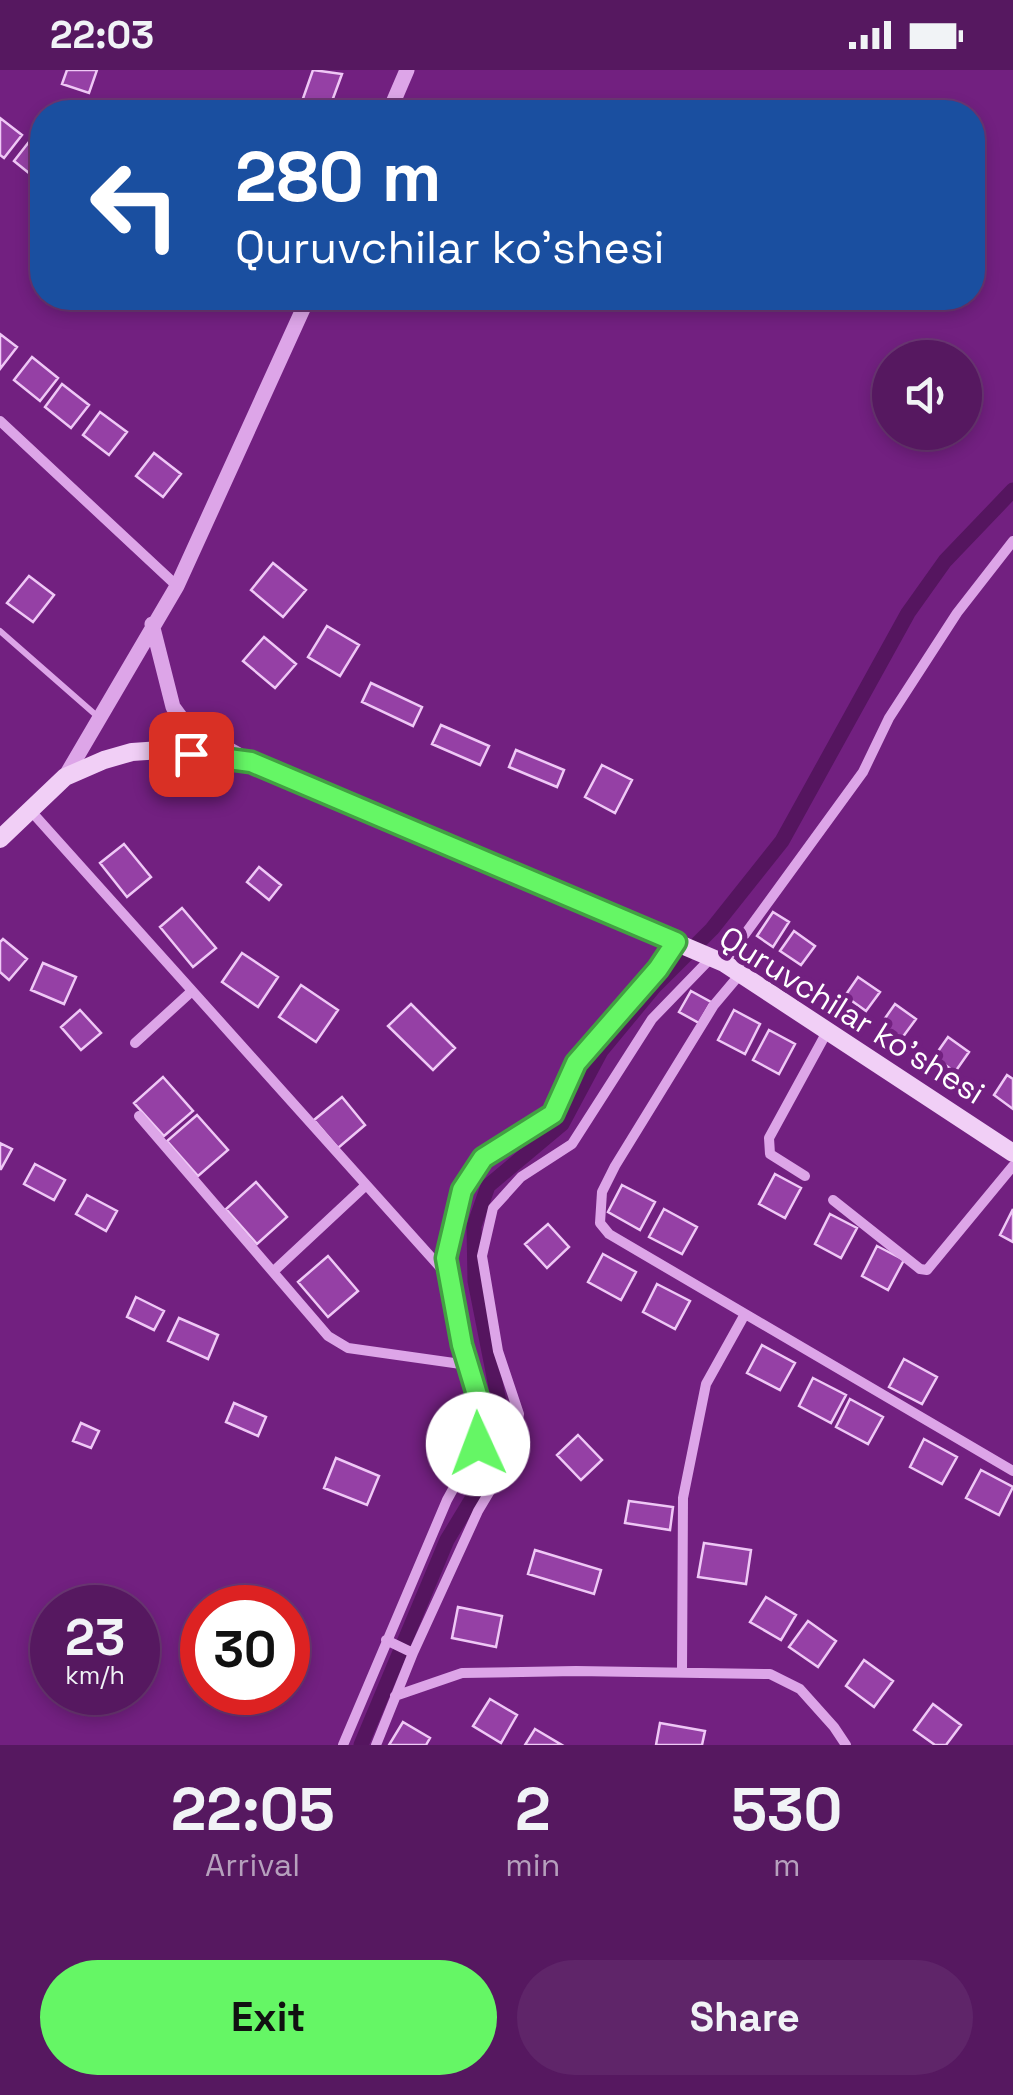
<!DOCTYPE html>
<style>
body{margin:0;font-family:"Space Grotesk",sans-serif;background:#5f2569;color:#f1f3f6;height:100vh;display:flex;flex-direction:column;font-size:38px;white-space:nowrap}
*{box-sizing:border-box;margin:0}
p{font-size:32px;color:#b6a0bd}
.icon{flex:none;width:55px;height:55px;fill:none;stroke:currentColor;stroke-width:2;stroke-linecap:round;stroke-linejoin:round}
.map{position:relative;height:1675px;overflow:hidden}
.sheet{display:flex;flex-direction:column;background:#561860;flex:1}
.sheet>*{flex:none}
.guide{position:absolute;left:30px;top:30px;width:955px;height:210px;border-radius:40px;box-shadow:0 5px 15px #0003,0 0 0 2px #6c3775;background:#1a4fa0;color:#fff;overflow:hidden}
.tools{position:absolute;left:872px;top:270px;display:grid;gap:20px}
.tools a{display:grid;place-items:center;width:110px;height:110px;border-radius:50%;background:#561860;box-shadow:0 5px 15px #0003,0 0 0 2px #6c3775;font-size:50px}
.speed{position:absolute;left:30px;top:1515px;display:flex;gap:20px;font-size:50px;font-weight:700;text-align:center}
.speed>*{display:grid;place-content:center;width:130px;height:130px;border-radius:50%;background:#561860;box-shadow:0 5px 15px #0003,0 0 0 2px #6c3775;line-height:1}
.speed small{font-size:25px;font-weight:400}
.speed .limit{border:15px solid #d22;background:#fff;color:#111}
.pin{position:absolute;display:grid;place-items:center;width:85px;height:85px;color:#fff;margin:-42px;border-radius:20px;box-shadow:0 5px 15px #0006}
.me{position:absolute;width:110px;margin:-55px;rotate:358deg;stroke-linejoin:round;filter:drop-shadow(0 0 8px #0008)}
.turn{display:flex;align-items:center;gap:35px;height:210px;padding:0 40px;font-size:45px}
.turn .icon{width:130px;height:130px;stroke-width:2.5}
.turn b{display:block;font-size:70px;line-height:85px}
.eta{display:flex;justify-content:space-evenly;align-items:center;height:170px;text-align:center}
.eta b{font-size:60px;font-weight:700;line-height:70px}
.cta{display:flex;gap:20px;margin-top:auto;padding:20px 40px}
.cta a{flex:1;height:115px;border-radius:60px;background:#65f665;color:#111;font-size:40px;font-weight:700;line-height:115px;text-align:center}
.cta a+a{background:#5f2569;color:#f1f3f6}
.status{display:flex;justify-content:space-between;align-items:center;height:70px;padding:0 50px;background:#561860;direction:ltr}
.status svg{height:28px;fill:currentColor}
.map>svg:first-child{display:block}
.lines{fill:none;stroke-linecap:round;stroke-linejoin:round}
.canal{stroke:#55155f;stroke-width:15}
.building{fill:#9540a5;stroke:#efc8f6;stroke-width:2.5}
.service{stroke:#dda5e8;stroke-width:6}
.minor{stroke:#dda5e8;stroke-width:10}
.tertiary{stroke:#dda5e8;stroke-width:15}
.secondary{stroke:#f1cff6;stroke-width:18}
.route-casing{stroke:#42a042;stroke-width:25}
.route{stroke:#65f665;stroke-width:18}
.labels{text-anchor:middle;dominant-baseline:central;stroke-width:10;stroke-linejoin:round;paint-order:stroke}
.street-label{font-size:32px;fill:#fff;stroke:#722080}
</style>
<div class="status"><b>22:03</b><svg viewBox="0 0 49 12"><path d="M0 12V9h3v3zM5 12V6h3v6zM10 12V3h3v9zM15 12V0h3v12zM26 1h20v11H26zM47 4h2v5h-2z"/></svg></div>
<div class="map">
<svg width="1013" height="1675" viewBox="0 0 1013 1675">
<rect width="100%" height="100%" fill="#722080"/>
<g class="lines">
<path class="canal" d="M361,1675L447,1470L501,1381L503,1352L475,1211L474,1156L488,1116L562,1054L601,981L654,917L712,859L782,771L908,543L945,491L1013,420"/>
</g>
<path class="building" d="M67,0H97L89,23L62,14Z
M313,0L342,4L328,42L300,37Z
M0,48L22,65L4,88L0,85Z
M32,68L42,76L40,112L14,91Z
M0,264L17,277L0,299Z
M32,287L58,308L40,331L14,310Z
M62,314L89,335L71,358L45,337Z
M100,342L127,362L109,385L83,365Z
M154,383L181,404L163,427L136,406Z
M273,493L306,520L283,547L251,520Z
M29,506L54,525L33,552L7,533Z
M327,556L359,575L340,606L308,587Z
M264,567L296,594L275,618L243,591Z
M371,613L422,637L413,656L362,632Z
M441,655L489,676L480,695L432,674Z
M516,680L564,700L557,717L509,697Z
M602,695L632,710L615,743L585,727Z
M124,774L151,807L127,827L100,793Z
M259,797L281,815L269,830L247,812Z
M182,838L216,878L193,897L160,857Z
M773,842L789,852L773,877L757,866Z
M794,861L815,876L801,895L780,881Z
M3,869L27,889L9,910L0,902V872Z
M242,883L278,907L258,937L222,912Z
M43,893L76,907L64,934L31,920Z
M858,907L880,922L866,941L845,926Z
M301,915L338,940L316,972L279,947Z
M691,921L711,932L699,953L679,942Z
M411,934L455,978L433,1000L388,956Z
M895,934L916,949L902,968L881,954Z
M80,940L101,963L81,980L61,957Z
M734,940L760,954L745,984L718,970Z
M769,960L795,974L779,1004L753,990Z
M948,967L969,982L955,1002L934,987Z
M1007,1005L1013,1009V1039L994,1025Z
M163,1007L193,1041L164,1066L134,1033Z
M342,1027L365,1055L338,1078L314,1050Z
M197,1045L228,1080L198,1106L167,1071Z
M0,1073L12,1079L1,1099H0Z
M35,1094L65,1110L54,1130L24,1114Z
M775,1104L801,1118L785,1148L759,1134Z
M256,1112L287,1147L257,1174L226,1139Z
M622,1115L655,1132L640,1160L608,1142Z
M87,1125L117,1141L106,1161L76,1144Z
M664,1139L697,1157L682,1184L649,1167Z
M1013,1139V1172L1000,1165Z
M830,1144L857,1158L841,1188L815,1174Z
M548,1154L569,1177L547,1198L525,1174Z
M877,1176L904,1190L888,1220L862,1206Z
M603,1184L636,1202L621,1230L588,1212Z
M328,1186L358,1221L328,1247L298,1212Z
M657,1214L690,1231L675,1259L643,1242Z
M136,1227L164,1241L154,1260L127,1247Z
M179,1248L218,1265L208,1289L168,1271Z
M762,1275L795,1293L780,1320L747,1303Z
M904,1289L937,1307L922,1334L889,1317Z
M813,1308L846,1325L831,1353L799,1336Z
M850,1329L883,1347L868,1374L836,1357Z
M234,1333L266,1347L258,1366L226,1352Z
M81,1353L99,1361L91,1378L73,1371Z
M578,1365L602,1390L581,1410L557,1385Z
M924,1369L957,1387L942,1414L910,1397Z
M336,1388L379,1406L367,1435L324,1418Z
M981,1400L1013,1417L999,1445L966,1428Z
M629,1431L673,1437L670,1460L625,1453Z
M704,1473L751,1480L746,1514L698,1507Z
M535,1480L601,1500L594,1524L528,1504Z
M766,1527L796,1545L781,1570L750,1552Z
M458,1537L502,1546L496,1577L452,1568Z
M808,1551L836,1571L818,1597L789,1577Z
M864,1590L893,1611L874,1637L846,1616Z
M490,1629L517,1645L501,1673L473,1656Z
M933,1634L961,1655L946,1675H935L914,1660Z
M403,1652L430,1668L426,1675H389Z
M660,1653L705,1661L702,1675H656Z
M535,1659L562,1675H525Z"/>
<g class="lines">
<path class="service" d="M0,561L97,646"/>
<path class="minor" d="M0,351L177,516
M30,740L448,1206
M724,893L863,702L889,648L957,543L1013,471
M741,903L714,935L615,1096L602,1122L600,1153L609,1164L1013,1401
M135,973L192,921
M139,1046L328,1266L348,1278L468,1295
M805,1106L770,1084L769,1068L828,960
M833,1130L920,1199L927,1200L1013,1096
M275,1200L365,1116
M386,1570L413,1583
M682,1602L683,1428L706,1314L745,1244
M395,1626L462,1603L576,1601L770,1604L800,1619L834,1657L846,1675
M343,1675L447,1430L478,1374V1328L462,1275L446,1188L462,1119L483,1088L553,1044L576,993L657,899L676,873
M376,1675L413,1583L478,1441L512,1384L519,1344L498,1281L482,1186L493,1138L521,1107L572,1074L652,949L711,888"/>
<path class="tertiary" d="M389,42L407,0
M152,554L173,637L187,656L246,689
M65,707L177,516L308,228"/>
<path class="secondary" d="M0,769L65,707L104,690L132,682L161,680L251,691L724,893L1013,1083"/>
</g>
<g class="lines">
<defs>
<path id="route" d="M191,684L251,692L676,872L658,899L576,993L553,1044L483,1088L462,1120L446,1188L462,1275L478,1328V1374"/>
</defs>
<use href="#route" class="route-casing"/>
<use href="#route" class="route"/>
</g>
<g class="labels">
<g class="street-label">
<text transform="translate(852 945) rotate(32)">Quruvchilar ko'shesi</text>
</g>
</g>
</svg>
<div class="tools">
<a><svg class="icon" aria-label="sound" viewBox="0 0 24 24"><path d="M4 9h4l5-4v14l-5-4H4zM17 9q2 3 0 6"/></svg></a>
</div>
<div class="speed"><div>23<small>km/h</small></div><div class="limit">30</div></div>
<div class="pin" style="left:191px;top:684px;background:#d93025"><svg class="icon" aria-label="arrive" viewBox="0 0 24 24"><path d="M6 21V4h12l-3 4 3 4H6"/></svg></div>
<svg class="me" style="left:478px;top:1374px" viewBox="-20 -20 40 40"><circle r="19" fill="#fff"/><path d="M0-13L10 11 0 6-10 11z" fill="#65f665"/></svg>
<div class="guide">
<div class="turn"><svg class="icon" aria-label="left" viewBox="0 0 24 24"><path d="M17 20v-9H6M10 6l-5 5 5 5"/></svg><div><b>280 m</b>Quruvchilar ko'shesi</div></div>
</div>
</div>
<section class="sheet">
<div class="eta">
<div><b>22:05</b><p>Arrival</p></div>
<div><b>2</b><p>min</p></div>
<div><b>530</b><p>m</p></div>
</div>
<div class="cta"><a>Exit</a><a>Share</a></div>
</section>
